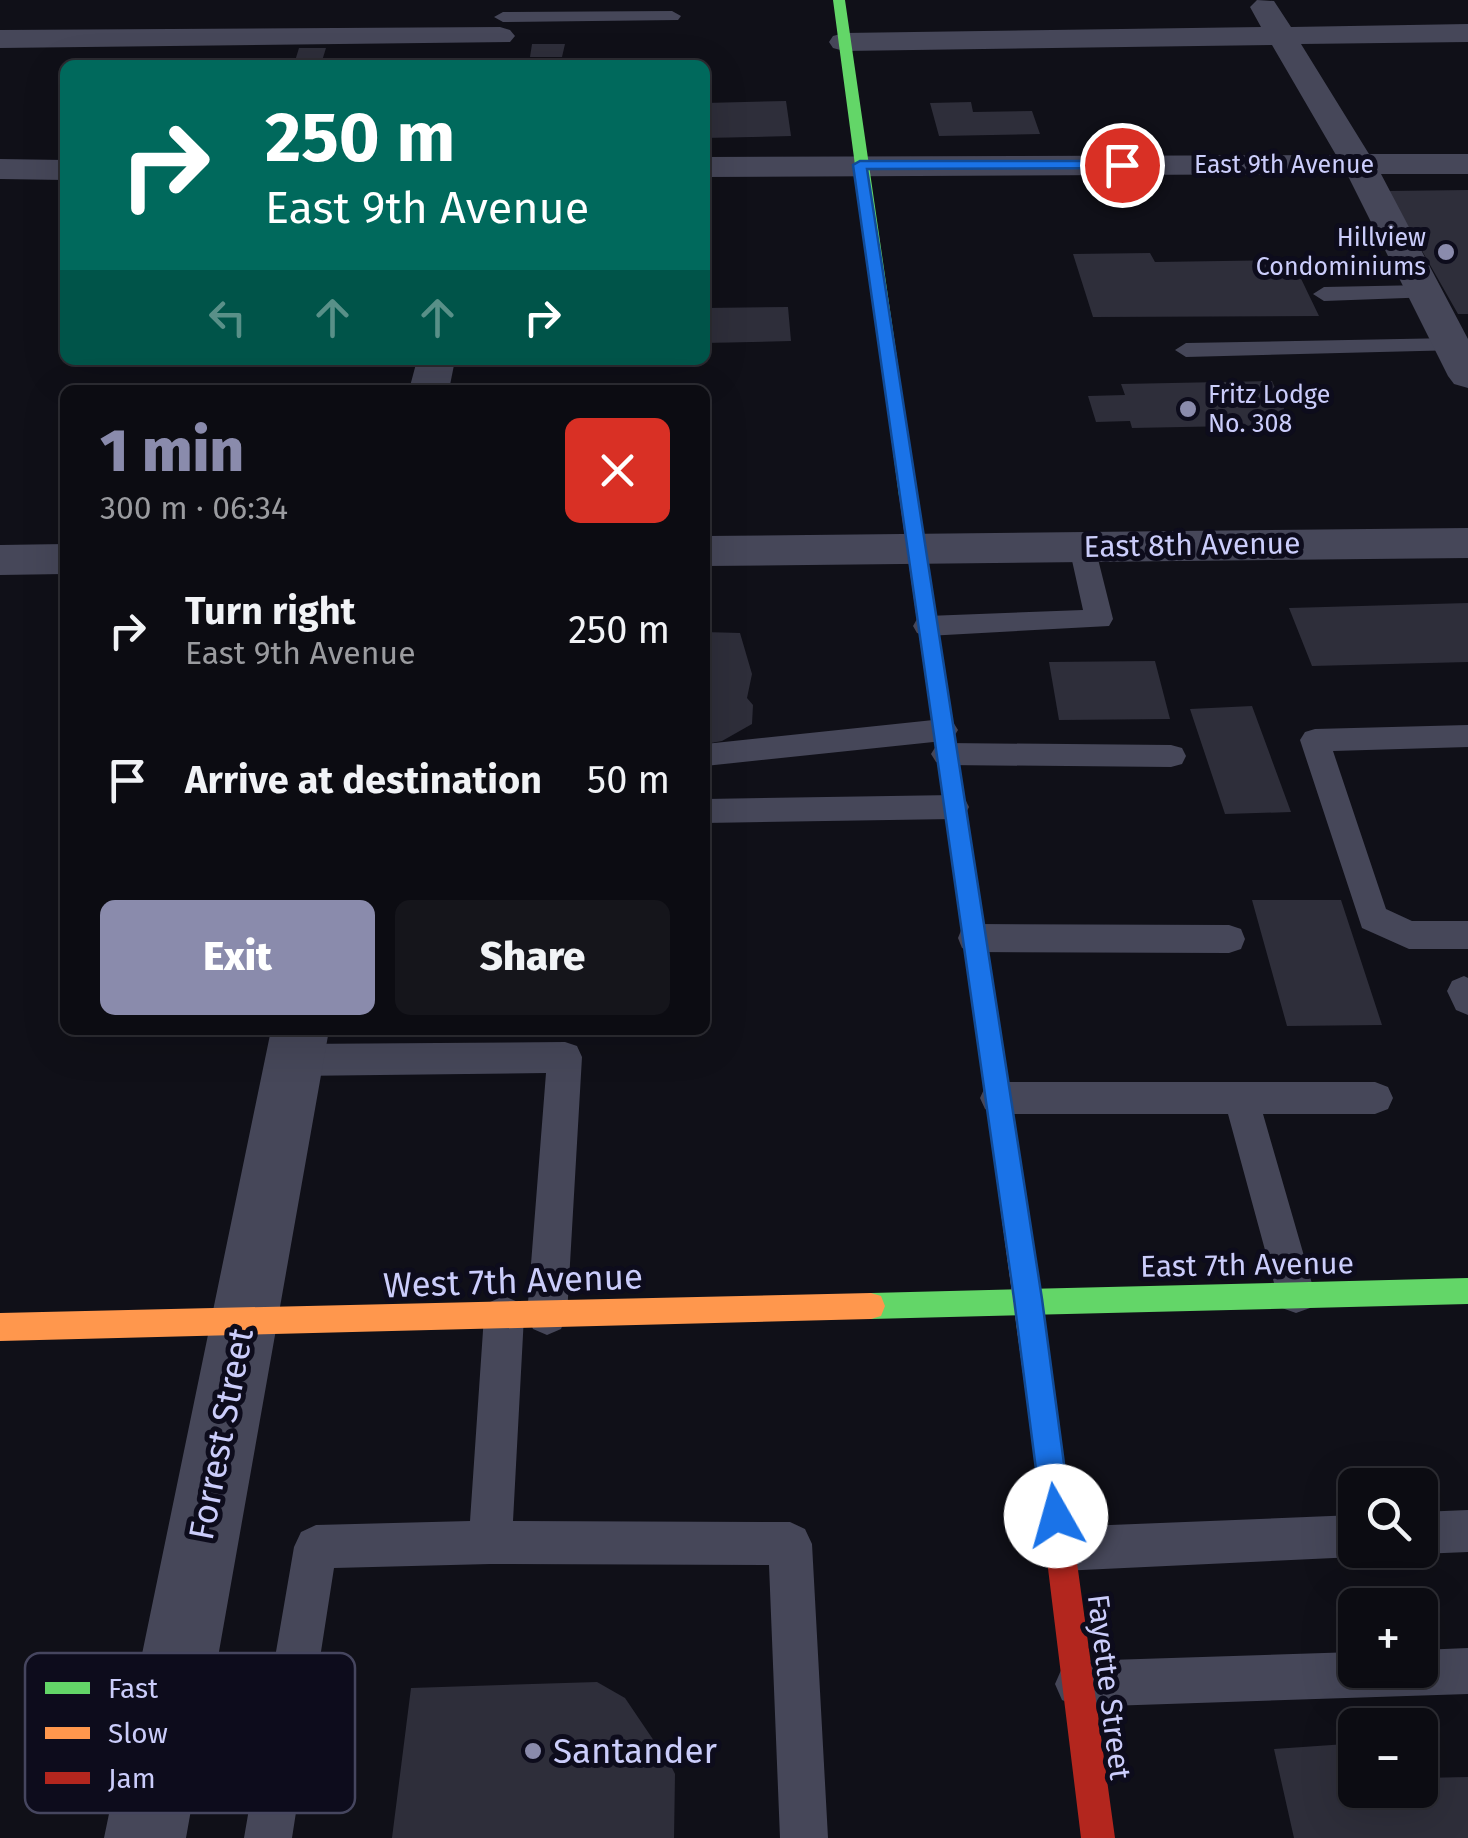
<!DOCTYPE html>
<meta charset="utf-8">
<style>
body{margin:0;font-family:"Fira Sans",sans-serif;background:#15151b;color:#f1f3f6;height:100vh;display:flex;flex-direction:column;font-size:38px;white-space:nowrap}
*{box-sizing:border-box;margin:0}
p{font-size:32px;color:#9a9b9f}
.icon{flex:none;width:55px;height:55px;fill:none;stroke:currentColor;stroke-width:2;stroke-linecap:round;stroke-linejoin:round}
.map{position:relative;flex:1;overflow:hidden}
.sheet{position:absolute;left:60px;top:385px;width:650px;height:650px;display:flex;flex-direction:column;background:#0c0c12;border-radius:15px;box-shadow:0 10px 40px #0002,0 0 0 2px #2c2c32}
.sheet>*{flex:none}
.hud{position:absolute;left:60px;top:60px;width:650px;height:305px;border-radius:15px;box-shadow:0 10px 40px #0002,0 0 0 2px #2c2c32;background:#00695c;color:#fff;overflow:hidden}
.fabs{position:absolute;left:1338px;top:1468px;display:grid;gap:20px}
.fabs a{display:grid;place-items:center;width:100px;height:100px;border-radius:15px;background:#0c0c12;box-shadow:0 10px 40px #0002,0 0 0 2px #2c2c32;font-size:50px}
.pin{position:absolute;display:grid;place-items:center;width:85px;height:85px;color:#fff;margin:-42px;border:5px solid #fff;border-radius:50%;box-shadow:0 2px 10px #0007}
.me{position:absolute;width:110px;margin:-55px;rotate:353deg;stroke-linejoin:round;filter:drop-shadow(0 0 8px #0008)}
.turn{display:flex;align-items:center;gap:35px;height:210px;padding:0 40px;font-size:45px}
.turn .icon{width:130px;height:130px;stroke-width:2.5}
.turn b{display:block;font-size:70px;line-height:85px}
.lanes{display:flex;align-items:center;height:95px;padding:0 40px;background:#0003;justify-content:center;gap:50px;direction:ltr}
.lanes .off{opacity:.35}
.round{display:grid;place-items:center;flex:none;width:105px;height:105px;border-radius:15px;background:#15151b}
.headline{display:flex;align-items:center;justify-content:space-between;height:170px;padding:0 40px}
h1{font-size:60px;font-weight:800;line-height:75px;color:#8a8bac}
.cta{display:flex;gap:20px;margin-top:auto;padding:20px 40px}
.cta a{flex:1;height:115px;border-radius:15px;background:#8a8bac;color:#fff;font-size:40px;font-weight:800;line-height:115px;text-align:center}
.cta a+a{background:#15151b;color:#f1f3f6}
ul{padding:0;list-style:none}
li{display:flex;align-items:center;gap:30px;height:150px;padding:0 40px}
li div{flex:1}
li b{display:block;font-size:38px}
li em{font-style:normal}
.map>svg:first-child{display:block}
.building{fill:#2e2e3a}
.lines{fill:none;stroke-linecap:round;stroke-linejoin:round}
.lane{fill:#464759;fill-rule:evenodd}
.street{fill:#464759;fill-rule:evenodd}
.fast{fill:#63d668;fill-rule:evenodd}
.slow{fill:#ff974d;fill-rule:evenodd}
.jam{fill:#b3261e;fill-rule:evenodd}
.route{fill:#1a73e8;stroke:#114b97;stroke-width:2.5}
.poi-dot{fill:#8a8bac;stroke:#0d0c1c;stroke-width:4}
.labels{text-anchor:middle;dominant-baseline:central;stroke-width:10;stroke-linejoin:round;paint-order:stroke}
.far-street-label{font-size:25px;fill:#cbcdfb;stroke:#0d0c1c}
.far-poi-label{font-size:25px;fill:#cbcdfb;stroke:#0d0c1c;text-anchor:end}
.street-label{font-size:30px;fill:#cbcdfb;stroke:#0d0c1c}
.near-street-label{font-size:35px;fill:#cbcdfb;stroke:#0d0c1c}
.near-poi-label{font-size:35px;fill:#cbcdfb;stroke:#0d0c1c;text-anchor:start}
.key{fill:#0d0c1c;stroke:#46465f;stroke-width:2.5}
.key-label{font-size:28px;fill:#cbcdfb}
</style>
<div class="map">
<svg width="1468" height="1838" viewBox="0 0 1468 1838">
<rect width="100%" height="100%" fill="#101018"/>
<path class="building" d="M532,44H565L562,57H530Z
M299,48H326L322,61H295Z
M786,101L791,136L705,138V103Z
M971,102L973,112L1032,111L1040,134L939,136L930,103Z
M1468,190V314H1458L1388,191Z
M1150,253L1155,262L1292,260L1319,316L1093,317L1073,254Z
M788,307L791,341L705,343V308Z
M1272,381L1291,425L1132,428L1130,421L1096,422L1088,396L1125,395L1121,384Z
M1468,603V662L1312,666L1289,608Z
M705,632L740,633L752,674L747,698L753,705L752,724L722,741L705,744Z
M1155,661L1170,719L1059,720L1049,662Z
M1252,706L1291,812L1225,814L1190,709Z
M1252,900H1341L1382,1025L1287,1026Z
M597,1682L625,1698L671,1766L675,1774L674,1838H392L411,1688Z
M1346,1744L1355,1790H1420V1778L1468,1777V1838H1294L1274,1749Z"/>
<g class="lines">
<path class="lane" d="M672,11L681,16L678,20L503,22L494,17L503,12Z
M1425,285L1436,292L1433,297L1324,301L1313,294L1324,287Z
M1452,338L1460,340L1463,345L1460,350L1186,357L1175,350L1186,343Z
M1082,538L1091,541L1095,547L1113,619L1109,626L927,636L917,633L913,626L917,619L927,616L1083,610L1069,547L1073,541Z
M943,719L953,722L958,730L953,738L943,741L705,766V744Z
M1468,725V747L1333,751L1386,909L1412,921H1468V949H1409L1362,928L1300,740L1305,732L1315,729Z
M946,743L1171,745L1182,748L1186,756L1182,764L1171,767L946,765L936,762L931,754L936,746Z
M954,795L965,799L969,807L965,815L954,819L705,823V799Z
M974,924L1229,925L1241,929L1245,939L1241,949L1229,953L974,952L962,948L958,938L962,928Z
M1464,976L1468,978V1015L1456,1010L1447,991L1452,981Z
M565,1042L577,1046L582,1057L567,1315L561,1329L547,1335L533,1329L527,1315L546,1073L294,1076L282,1071L277,1060L282,1049L294,1044Z
M998,1082H1375L1388,1087L1393,1098L1388,1109L1375,1114H1263L1315,1294L1310,1308L1296,1313L1282,1308L1277,1294L1228,1114H998L985,1109L980,1098L985,1087Z
M504,1296L518,1302L524,1316L513,1521L790,1522L805,1529L812,1544L828,1838H780L769,1565L490,1564L334,1568L292,1838H244L294,1547L301,1532L316,1525L470,1521L484,1316L490,1302Z
M1468,1510V1552L1420,1554L1409,1550H1420V1512Z
M1355,1515V1550H1371L1355,1557L1061,1571L1046,1564L1039,1549L1046,1534L1061,1527Z
M1468,1648V1694L1078,1707L1062,1700L1055,1684L1062,1668L1078,1661L1355,1652V1670H1420V1650Z"/>
<path class="street" d="M1257,0L1274,1L1291,27L1468,24V42L1301,44L1369,154H1468V174H1381L1468,339V388L1454,384L1448,376L1347,174L705,177V157L1336,155L1272,45L844,51L833,48L829,42L833,36L844,33L1261,27L1250,7Z
M500,27L510,30L515,36L510,42L0,48V30Z
M0,159L65,160V180L0,179Z
M417,360H455L449,390H409Z
M1468,528V558L705,566V536Z
M65,544V574L0,575V545Z
M271,1030H329L186,1838H104Z"/>
<path class="fast" d="M833,0H845L917,496L908,502L899,496Z
M1468,1278V1304L871,1319L861,1316L857,1306L861,1296L871,1293Z"/>
<path class="slow" d="M990,1032L998,1036L1002,1043L1062,1454L1058,1464L1048,1468L1038,1464L1034,1454L978,1043L982,1036Z
M871,1293L881,1296L885,1306L881,1316L871,1319L0,1341V1313Z"/>
<path class="jam" d="M908,490L917,496L1002,1043L998,1050L990,1054L982,1050L978,1043L899,496Z
M1048,1440L1058,1444L1062,1454L1115,1838H1081L1034,1454L1038,1444Z"/>
</g>
<path class="route" d="M1122,161L1129,165L1127,168L867,169L1042,1299L1071,1516L1067,1527L1056,1531L1046,1527L1042,1516L1014,1299L853,165L860,161Z"/>
<g class="poi-dot">
<circle cx="1446" cy="252" r="10"/>
<circle cx="1188" cy="409" r="10"/>
<circle cx="533" cy="1751" r="10"/>
</g>
<g class="labels">
<g class="far-street-label">
<text x="1284" y="165">East 9th Avenue</text>
</g>
<g class="far-poi-label">
<text x="1426" y="238">Hillview<tspan x="1426" dy="29">Condominiums</tspan></text>
<text x="1208" y="395" text-anchor="start">Fritz Lodge<tspan x="1208" dy="29">No. 308</tspan></text>
</g>
<g class="street-label">
<text transform="translate(1192 545) rotate(-1)">East 8th Avenue</text>
<text transform="translate(1247 1265) rotate(-1)">East 7th Avenue</text>
<text transform="translate(1109 1687) rotate(83)">Fayette Street</text>
</g>
<g class="near-street-label">
<text transform="translate(513 1281) rotate(-2)">West 7th Avenue</text>
<text transform="translate(221 1434) rotate(-79)">Forrest Street</text>
</g>
<g class="near-poi-label">
<text x="553" y="1751">Santander</text>
</g>
</g>
<rect x="25" y="1653" width="330" height="160" rx="15" class="key"/>
<rect x="45" y="1682" width="45" height="12" fill="#63d668"/>
<rect x="45" y="1727" width="45" height="12" fill="#ff974d"/>
<rect x="45" y="1772" width="45" height="12" fill="#b3261e"/>
<g class="key-label">
<text x="108" y="1698">Fast</text>
<text x="108" y="1743">Slow</text>
<text x="108" y="1788">Jam</text>
</g>
</svg>
<div class="fabs">
<a><svg class="icon" aria-label="search" viewBox="0 0 24 24"><circle cx="10" cy="10" r="6"/><path d="M15 15l6 6"/></svg></a>
<a>+</a>
<a>−</a>
</div>
<div class="pin" style="left:1122px;top:165px;background:#d93025"><svg class="icon" aria-label="arrive" viewBox="0 0 24 24"><path d="M6 21V4h12l-3 4 3 4H6"/></svg></div>
<svg class="me" style="left:1056px;top:1516px" viewBox="-20 -20 40 40"><circle r="19" fill="#fff"/><path d="M0-13L10 11 0 6-10 11z" fill="#1a73e8"/></svg>
<div class="hud">
<div class="turn"><svg class="icon" aria-label="right" viewBox="0 0 24 24"><path d="M7 20v-9h11M14 6l5 5-5 5"/></svg><div><b>250 m</b>East 9th Avenue</div></div>
<div class="lanes"><svg class="icon off" aria-label="left" viewBox="0 0 24 24"><path d="M17 20v-9H6M10 6l-5 5 5 5"/></svg><svg class="icon off" aria-label="ahead" viewBox="0 0 24 24"><path d="M12 20V5M6 11l6-6 6 6"/></svg><svg class="icon off" aria-label="ahead" viewBox="0 0 24 24"><path d="M12 20V5M6 11l6-6 6 6"/></svg><svg class="icon" aria-label="right" viewBox="0 0 24 24"><path d="M7 20v-9h11M14 6l5 5-5 5"/></svg></div>
</div>
<section class="sheet">
<div class="headline"><div><h1>1 min</h1><p>300 m · 06:34</p></div><a class="round" style="background:#d93025;color:#fff"><svg class="icon" aria-label="close" viewBox="0 0 24 24"><path d="M6 6l12 12M18 6L6 18"/></svg></a></div>
<ul>
<li><svg class="icon" aria-label="right" viewBox="0 0 24 24"><path d="M7 20v-9h11M14 6l5 5-5 5"/></svg><div><b>Turn right</b><p>East 9th Avenue</p></div><em>250 m</em></li>
<li><svg class="icon" aria-label="arrive" viewBox="0 0 24 24"><path d="M6 21V4h12l-3 4 3 4H6"/></svg><div><b>Arrive at destination</b></div><em>50 m</em></li>
</ul>
<div class="cta"><a>Exit</a><a>Share</a></div>
</section>
</div>
